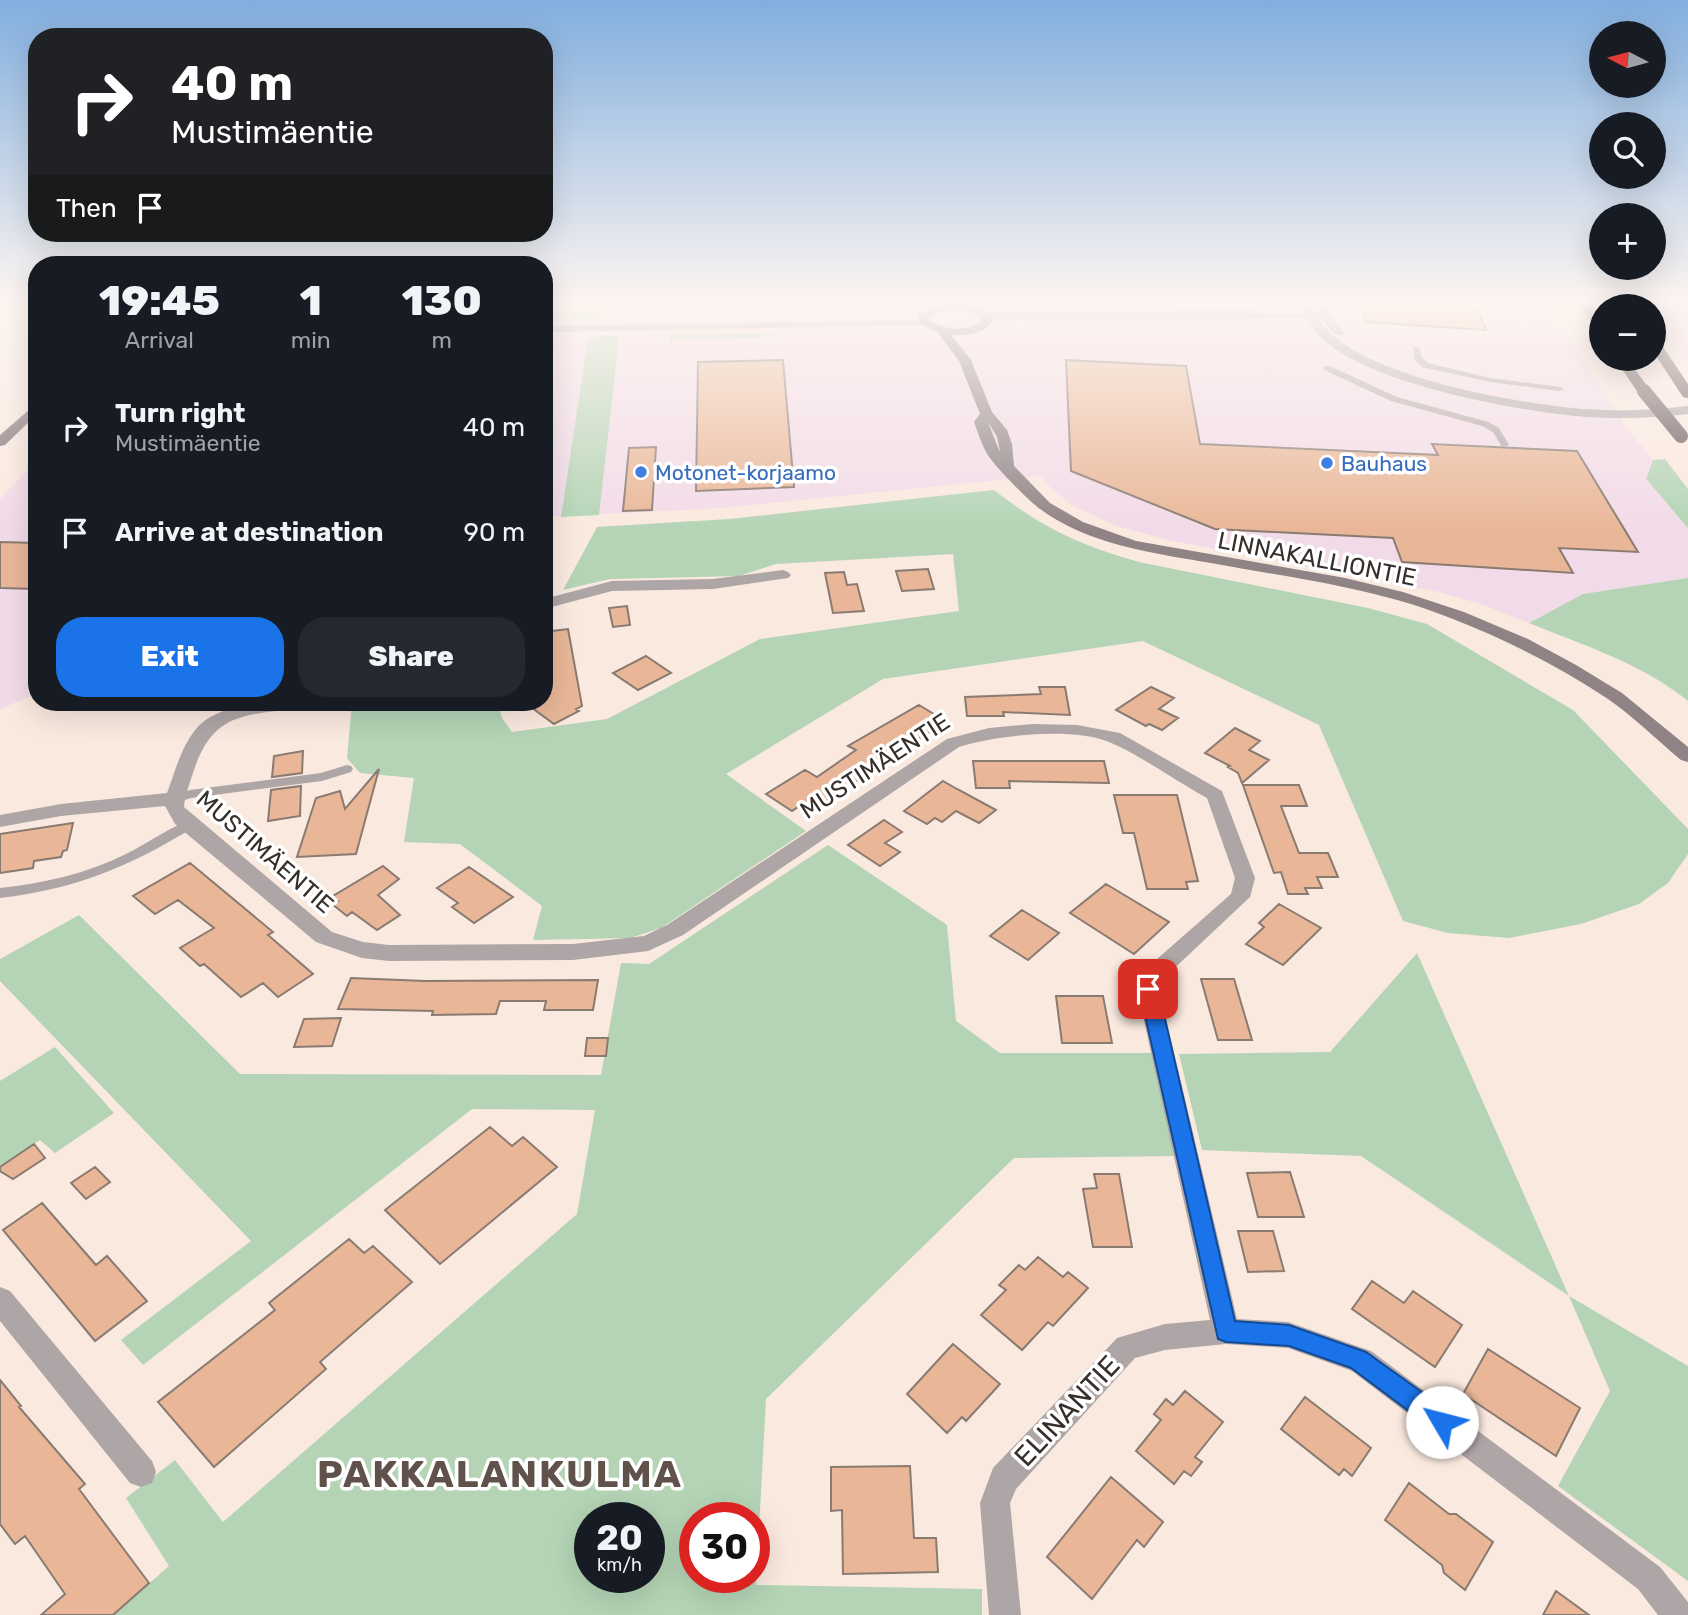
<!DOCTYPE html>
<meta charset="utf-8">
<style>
body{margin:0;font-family:Rubik,sans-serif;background:#242831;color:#f1f3f6;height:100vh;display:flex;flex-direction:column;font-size:26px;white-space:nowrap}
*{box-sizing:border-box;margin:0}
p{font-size:23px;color:#9ea1a6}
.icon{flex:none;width:38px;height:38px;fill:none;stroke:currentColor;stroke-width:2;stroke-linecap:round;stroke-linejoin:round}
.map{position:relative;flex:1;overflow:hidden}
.side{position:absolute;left:28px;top:256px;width:525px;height:455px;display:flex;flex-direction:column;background:#171b24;border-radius:28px;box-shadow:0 7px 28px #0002}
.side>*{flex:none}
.guide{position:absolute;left:28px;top:28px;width:525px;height:214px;border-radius:28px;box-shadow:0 7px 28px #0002;background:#202124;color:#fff;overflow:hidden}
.needle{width:46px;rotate:276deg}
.tools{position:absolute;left:1589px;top:21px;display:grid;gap:14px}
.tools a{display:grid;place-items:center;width:77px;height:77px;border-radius:50%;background:#171b24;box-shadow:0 7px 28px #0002;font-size:35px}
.speed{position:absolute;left:574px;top:1502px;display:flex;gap:14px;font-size:35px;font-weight:700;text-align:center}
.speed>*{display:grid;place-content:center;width:91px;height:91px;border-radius:50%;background:#171b24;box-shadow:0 7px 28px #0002;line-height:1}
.speed small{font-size:18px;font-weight:400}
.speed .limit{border:10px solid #d22;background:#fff;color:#111}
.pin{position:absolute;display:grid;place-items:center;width:60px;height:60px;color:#fff;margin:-30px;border-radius:14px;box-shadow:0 4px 10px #0006}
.me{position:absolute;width:77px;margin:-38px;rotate:307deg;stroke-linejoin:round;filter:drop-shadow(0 0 5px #0008)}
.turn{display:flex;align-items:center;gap:24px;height:147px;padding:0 28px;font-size:32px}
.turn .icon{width:91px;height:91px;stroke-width:2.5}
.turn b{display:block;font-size:49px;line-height:60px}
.then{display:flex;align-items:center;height:66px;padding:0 28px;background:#0003;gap:14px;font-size:26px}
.eta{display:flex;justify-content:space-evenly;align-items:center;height:119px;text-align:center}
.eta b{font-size:42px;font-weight:800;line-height:49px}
.action{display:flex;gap:14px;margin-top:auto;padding:14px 28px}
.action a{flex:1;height:80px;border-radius:28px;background:#1a73e8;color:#fff;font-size:28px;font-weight:800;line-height:80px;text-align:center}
.action a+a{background:#242831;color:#f1f3f6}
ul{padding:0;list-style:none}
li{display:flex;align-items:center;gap:21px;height:105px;padding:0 28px}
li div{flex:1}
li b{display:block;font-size:26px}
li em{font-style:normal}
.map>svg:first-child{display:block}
.commercial{fill:#f2dbe8}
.green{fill:#b4d4b5;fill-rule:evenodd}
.building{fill:#e9b798;stroke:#897b72;stroke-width:2}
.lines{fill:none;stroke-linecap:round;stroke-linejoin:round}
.service{fill:#aea5a6;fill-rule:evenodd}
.minor{fill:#aea5a6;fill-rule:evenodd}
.tertiary{fill:#aea5a6;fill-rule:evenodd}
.secondary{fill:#8f8385;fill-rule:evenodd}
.primary{fill:#796a6c;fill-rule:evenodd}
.motorway{fill:#665558;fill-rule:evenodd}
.motorway-bridge{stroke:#665558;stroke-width:14}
.route{fill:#1a73e8;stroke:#114b97;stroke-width:2}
.shop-dot{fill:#3f7fe0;stroke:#fff;stroke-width:2.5}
.labels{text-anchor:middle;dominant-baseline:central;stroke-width:7;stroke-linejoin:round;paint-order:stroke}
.far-shop-label{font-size:21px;fill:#366cbe;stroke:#fff;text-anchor:start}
.street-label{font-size:24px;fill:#36302c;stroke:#fff}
.near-street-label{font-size:28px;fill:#36302c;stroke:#fff}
.near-district-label{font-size:38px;font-weight:bold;letter-spacing:2px;fill:#60524a;stroke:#fff}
</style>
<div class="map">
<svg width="1688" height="1615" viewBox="0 0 1688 1615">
<rect width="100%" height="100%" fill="#fae9df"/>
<path class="commercial" d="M544,304H1545L1578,350L1626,427L1653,460L1646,480L1688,528V578L1583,594L1529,623L1481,604L1439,592L1168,540L1114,525L1072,505L1053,490L1041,476L723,508L544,517Z
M1647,304H1688V360L1654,314V306Z
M37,460V694L0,709V499Z"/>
<path class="green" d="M557,304H596L603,321H574Z
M768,333L772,334L773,337L670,341V336L673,334Z
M603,335L618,336L619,339L599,515L561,517L588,338Z
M1665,459L1688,489V528L1646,479L1653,460Z
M994,490C1043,528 1079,545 1139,562L1368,608L1427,624L1573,710L1688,829V854L1668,883L1639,904L1581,924L1509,938L1448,933L1403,921L1319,725L1143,641L883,679L726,774L806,831L661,928L630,938L533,940L542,906L460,844L404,842L414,778L360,773L347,758L352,702H498L502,718L512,732L607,719L760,639L959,611L953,554L776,564L739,576L610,579L563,590L597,527L729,519Z
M1688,578V701C1643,664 1583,645 1529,623L1583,594Z
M828,845L947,925L956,1021L1000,1053H1153L1176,1156L1014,1158L766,1399L756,1585L982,1589V1615H113L169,1566L126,1498L175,1460L223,1522L577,1214L595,1110L472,1109L143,1365L121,1340L251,1241L0,981V959L79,915L240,1074L601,1075L621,963L649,964ZM590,1517H649V1577H590ZM695,1517H754V1577H695Z
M1417,953L1569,1296L1688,1366V1581L1558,1486L1610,1391L1569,1296L1361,1156L1202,1150L1179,1054L1330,1052Z
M55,1047L114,1113L55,1153L40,1140L0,1166V1081Z"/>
<path class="building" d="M1362,304H1475L1486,330L1366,322Z
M783,360L794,487L696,491L698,362Z
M1066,360L1186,366L1200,444L1438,455L1432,444L1577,451L1638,552L1559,548L1573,573L1402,562L1393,538L1215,529L1071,471Z
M656,447L652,510L623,511L629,448Z
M0,542L37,543V589L0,588Z
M928,569L934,589L902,591L896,571Z
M844,572L847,585L857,584L864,611L833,613L825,573Z
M627,606L630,625L613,627L609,608Z
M568,629L582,706L576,709L579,711L554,724L524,702H544V632Z
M646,656L671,673L638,690L613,673Z
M1039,687H1065L1070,715L1003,712L1004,716H967L965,697L1041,694Z
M1151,687L1174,698L1159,709L1178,718L1162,730L1149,724L1146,726L1116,710Z
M919,705L947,722L898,751L901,752L813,810L804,803L792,811L766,794L805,770L817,777L856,750L848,746Z
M1235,728L1260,741L1249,750L1269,760L1242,783L1238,773L1228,767L1230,766L1205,753Z
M303,751L302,773L272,777L274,756Z
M973,761H1104L1109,783L1009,781L1010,788H976Z
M379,769L356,854L297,857L316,798L340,791L345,809Z
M943,781L957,789L996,810L979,823L956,811L942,822L935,818L927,824L904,811Z
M1243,785H1299L1307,806H1281L1299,853H1328L1338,877H1317L1322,888H1305L1308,894H1288L1281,872L1274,873Z
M301,786L300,816L268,821L271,790Z
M1114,795H1177L1198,881L1186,882L1188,889H1147L1134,833H1123Z
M884,820L902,832L885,843L900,852L880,866L848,845Z
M73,823L67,850L63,851L61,857L34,861L33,868L0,873V834Z
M190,863L273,932L268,935L313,974L278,997L263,983L241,997L204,964L200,966L180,948L214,928L178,900L155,914L133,896Z
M383,866L399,879L378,895L400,915L377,930L352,912L347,916L332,904L338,901L333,896Z
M469,867L513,897L474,923L452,907L458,903L437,888Z
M1106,884L1169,922L1134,954L1070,913Z
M1279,904L1321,928L1283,965L1246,944L1264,927L1259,923Z
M1022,910L1059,933L1028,960L990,936Z
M351,978L425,981L598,980L593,1010H544L546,1001H500L496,1014L432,1015L433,1011L338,1009Z
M1201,979H1234L1252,1040H1218Z
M1056,996H1103L1112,1043H1062Z
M341,1018L332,1046L294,1047L304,1019Z
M587,1038H608L606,1056H585Z
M490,1127L512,1146L523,1137L557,1167L440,1264L385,1210Z
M34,1144L45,1158L13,1179L0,1171V1167Z
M95,1167L110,1182L86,1199L71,1183Z
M1290,1172L1304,1217H1258L1247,1173Z
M1094,1174H1119L1132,1247H1093L1083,1189L1097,1188Z
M42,1203L96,1265L107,1256L147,1301L95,1341L3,1230Z
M1238,1231H1273L1284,1271L1248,1272Z
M349,1239L364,1253L373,1246L412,1282L320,1362L326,1369L214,1467L158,1402L275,1310L269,1303Z
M1038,1257L1063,1277L1068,1272L1088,1288L1053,1326L1048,1322L1022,1350L981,1315L1006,1290L999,1285L1019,1265L1025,1270Z
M1372,1281L1404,1303L1413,1291L1462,1325L1435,1367L1352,1309Z
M953,1344L1000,1384L966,1421L962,1417L947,1433L907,1394Z
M1488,1349L1580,1408L1556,1456L1463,1394Z
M0,1380L21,1406L19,1407L85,1484L79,1489L149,1583L113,1615H41L65,1594L25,1536L15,1544L0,1524Z
M1185,1391L1223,1422L1195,1457L1202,1462L1191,1476L1184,1471L1174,1484L1136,1451L1161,1420L1154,1414L1166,1399L1173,1405Z
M1305,1397L1371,1448L1352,1476L1344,1469L1339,1475L1281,1429Z
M910,1466L914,1538H936L938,1572L843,1574L842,1510L831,1511V1467Z
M1111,1477L1163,1522L1144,1547L1137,1540L1092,1599L1047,1557Z
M1409,1483L1449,1514H1456L1493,1542L1465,1590L1444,1573L1442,1565L1385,1520Z
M1556,1591L1589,1615H1543Z"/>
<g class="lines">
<path class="service" d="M687,304H695L708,310L701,312Z
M1413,347H1419L1422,358L1428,363L1490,378L1560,387L1564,389L1560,391L1490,382L1422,367L1414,359Z
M1324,366H1330L1397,397L1488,422L1499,428L1509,445L1502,447L1493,432L1482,426L1391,401L1324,370Z
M347,765L351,766L353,769L351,772L322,781L191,798L175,803L169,799L171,796L190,790L321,773Z
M189,821L193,822L195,825L193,828C128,867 76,889 0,898V888C44,883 86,874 126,854C147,844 167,828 189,821Z"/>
<path class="minor" d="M1240,310L1325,312L1331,315L1325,318L1028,319L985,318L979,315L985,312Z
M925,320L931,323L929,325L544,332V326Z
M783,570L788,572L791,575L788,578L713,589L612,591L544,609V599L612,581L713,579Z
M314,702L305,707C250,716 214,709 194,770C190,782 185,795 184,807L332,932L363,942L389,945L573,944L644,936L667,925L947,739L989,728L1033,724L1077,725L1120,733L1222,791L1255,878L1250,897L1164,978L1159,989L1237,1319L1288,1322L1371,1351L1660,1567L1688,1602V1615H1658L1638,1589L1352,1371L1288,1348L1226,1344L1165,1350L1135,1358L1016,1489L1010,1503L1021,1615H989L980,1503L993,1468L1117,1338L1165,1324L1210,1320L1137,989L1148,967L1231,894L1235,878L1207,798C1176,781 1140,755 1109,742C1073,727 995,735 959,747L683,935L648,951L573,960L389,961L362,958L316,942L175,824L165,806L61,816L0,827V815L61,804L167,793C175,772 181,747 196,729C219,701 281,700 314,702Z
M0,1287L10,1291L152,1461L156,1472L152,1483L141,1487L130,1483L0,1321Z"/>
<path class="tertiary" d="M1303,304H1313C1325,374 1527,405 1586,409C1620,412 1654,410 1688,406V414C1654,418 1621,419 1587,417C1528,413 1306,378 1303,304Z
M1316,304H1327L1332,317L1345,333L1343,335H1335L1321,318Z"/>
<path class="secondary" d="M962,304L982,309L993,318C988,334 966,336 951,335L971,360L992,412L1007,430L1012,444L1014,466L1050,503L1083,522L1136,541L1345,578L1403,592L1464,612L1528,639L1576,665L1622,693L1688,747V762L1681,760C1657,740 1634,717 1608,699C1560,667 1507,640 1453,619C1376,588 1292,578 1211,563C1153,553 1089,545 1040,509C1028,500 993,465 986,452C981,443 978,432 974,422L980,414L959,361L937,332L919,323V314L943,304ZM945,310L967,311L979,316L981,321C965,332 946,330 930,321L929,317ZM988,422L997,437L1000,451L999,450Z"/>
<path class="primary" d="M37,403V414L5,445L0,446V435Z"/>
<path class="motorway" d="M1580,304H1592L1601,319V333L1597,332Z
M1620,304H1632L1634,306H1621Z
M1654,340L1659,341L1688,384V398L1683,397L1654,353Z
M1615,359H1627L1651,391L1649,394H1639Z"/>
<path class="motorway-bridge" d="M1644,391L1681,436"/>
</g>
<linearGradient id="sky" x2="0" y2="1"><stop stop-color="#81aede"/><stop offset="0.57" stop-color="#fdf5f1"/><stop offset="1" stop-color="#fdf5f1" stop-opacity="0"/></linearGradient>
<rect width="1688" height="530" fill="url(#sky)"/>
<path class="route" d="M1148,982L1155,984L1158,989L1235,1321L1289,1325L1366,1352L1451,1413L1454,1422L1451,1430L1442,1433L1434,1430L1351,1368L1289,1346L1226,1342L1218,1339L1139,989L1142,984Z"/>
<g class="shop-dot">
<circle cx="1327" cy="463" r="7"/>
<circle cx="641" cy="472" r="7"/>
</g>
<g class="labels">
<g class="far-shop-label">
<text x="1341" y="463">Bauhaus</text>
<text x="655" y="472">Motonet-korjaamo</text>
</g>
<g class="street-label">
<text transform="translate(1317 559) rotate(11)">LINNAKALLIONTIE</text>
<text transform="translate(875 766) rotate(-33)">MUSTIMÄENTIE</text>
<text transform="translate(265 852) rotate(41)">MUSTIMÄENTIE</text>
</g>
<g class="near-street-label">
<text transform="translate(1067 1411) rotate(-47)">ELINANTIE</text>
</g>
<g class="near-district-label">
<text x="500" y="1474">PAKKALANKULMA</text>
</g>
</g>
</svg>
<div class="tools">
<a><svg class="needle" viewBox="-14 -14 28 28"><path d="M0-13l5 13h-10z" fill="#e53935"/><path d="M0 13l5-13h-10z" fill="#9ea1a6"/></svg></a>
<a><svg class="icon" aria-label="search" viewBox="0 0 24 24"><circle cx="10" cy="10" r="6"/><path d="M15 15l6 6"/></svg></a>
<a>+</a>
<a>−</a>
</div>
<div class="speed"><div>20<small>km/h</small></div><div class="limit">30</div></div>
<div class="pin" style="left:1148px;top:989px;background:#d93025"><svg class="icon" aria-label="arrive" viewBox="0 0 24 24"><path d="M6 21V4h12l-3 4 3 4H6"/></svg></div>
<svg class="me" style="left:1442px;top:1422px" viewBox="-20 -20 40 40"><circle r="19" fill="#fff"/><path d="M0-13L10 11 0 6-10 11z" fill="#1a73e8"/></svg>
<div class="guide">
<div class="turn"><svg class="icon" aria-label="right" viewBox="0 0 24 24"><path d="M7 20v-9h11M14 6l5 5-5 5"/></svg><div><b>40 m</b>Mustimäentie</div></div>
<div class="then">Then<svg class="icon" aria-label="arrive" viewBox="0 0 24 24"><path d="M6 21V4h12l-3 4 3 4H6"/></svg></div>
</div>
<section class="side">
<div class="eta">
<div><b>19:45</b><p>Arrival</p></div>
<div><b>1</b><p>min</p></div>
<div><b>130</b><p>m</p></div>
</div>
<ul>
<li><svg class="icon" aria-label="right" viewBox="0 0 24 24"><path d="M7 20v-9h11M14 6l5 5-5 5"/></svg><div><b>Turn right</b><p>Mustimäentie</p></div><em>40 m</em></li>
<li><svg class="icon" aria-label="arrive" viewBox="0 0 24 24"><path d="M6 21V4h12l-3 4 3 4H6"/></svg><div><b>Arrive at destination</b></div><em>90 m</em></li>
</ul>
<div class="action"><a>Exit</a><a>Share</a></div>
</section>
</div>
